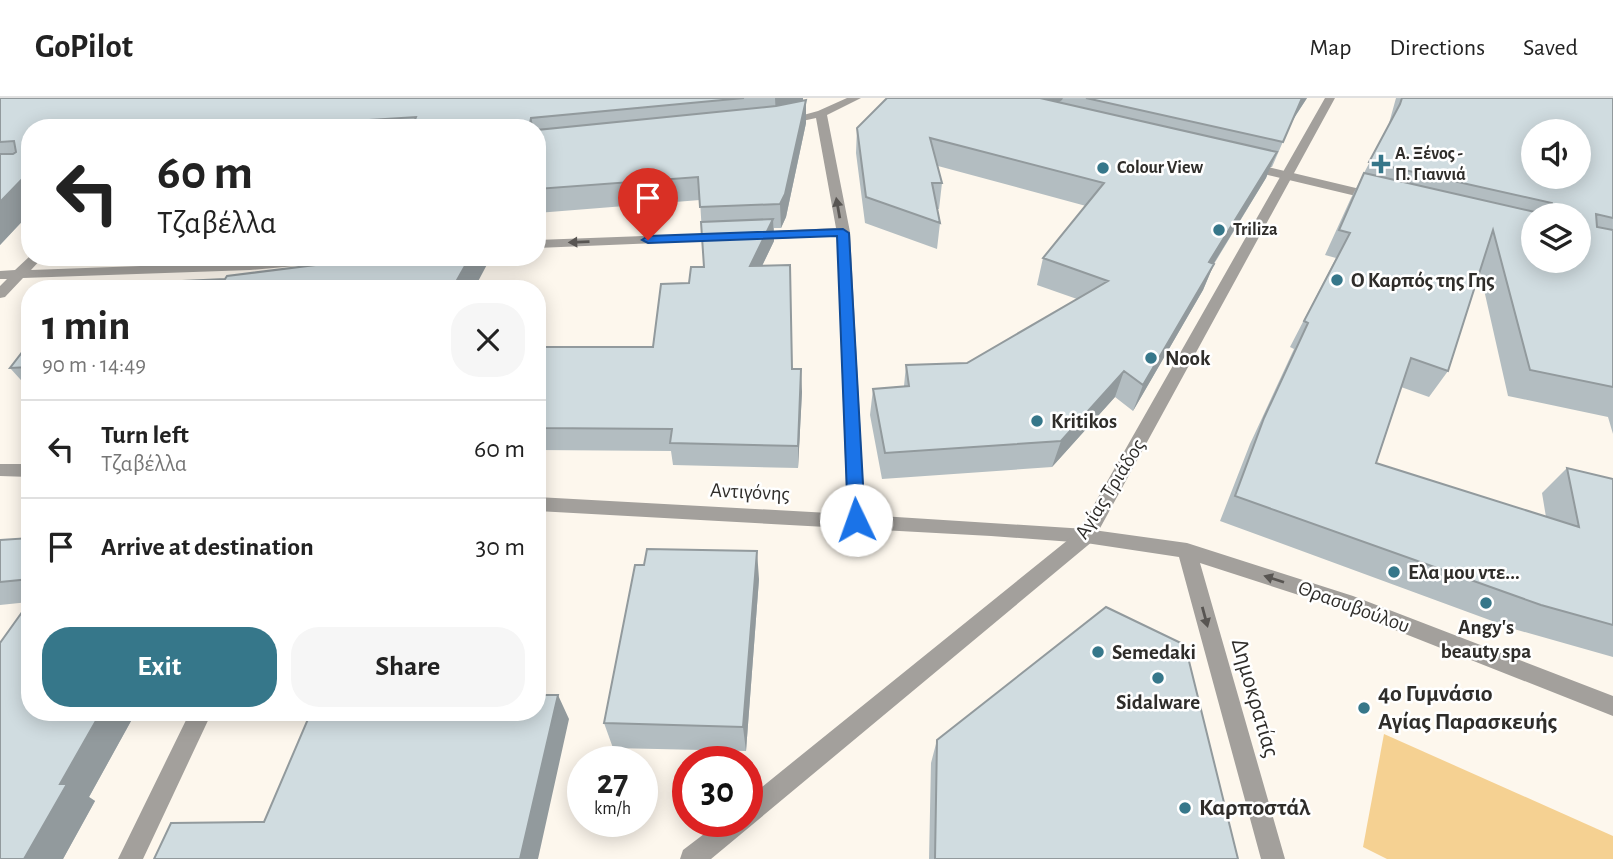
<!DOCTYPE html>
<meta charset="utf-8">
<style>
body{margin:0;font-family:"Alegreya Sans",sans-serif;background:#f6f6f6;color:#222;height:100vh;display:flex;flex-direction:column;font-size:26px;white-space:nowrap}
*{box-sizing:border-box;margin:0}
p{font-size:23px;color:#767676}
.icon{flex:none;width:38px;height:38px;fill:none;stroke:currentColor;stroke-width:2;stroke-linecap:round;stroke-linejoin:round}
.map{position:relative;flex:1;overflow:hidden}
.drawer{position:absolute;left:21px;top:182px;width:525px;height:441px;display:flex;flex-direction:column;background:#fff;border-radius:28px;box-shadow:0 4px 18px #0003}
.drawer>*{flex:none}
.guide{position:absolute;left:21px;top:21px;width:525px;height:147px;border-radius:28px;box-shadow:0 4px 18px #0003;background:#fff;color:#222;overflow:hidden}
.tools{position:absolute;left:1521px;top:21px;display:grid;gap:14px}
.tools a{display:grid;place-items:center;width:70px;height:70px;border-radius:50%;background:#fff;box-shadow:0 4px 18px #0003;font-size:35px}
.speed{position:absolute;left:567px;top:648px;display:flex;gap:14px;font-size:35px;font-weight:700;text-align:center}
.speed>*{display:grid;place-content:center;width:91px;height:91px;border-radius:50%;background:#fff;box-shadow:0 4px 18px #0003;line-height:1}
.speed small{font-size:18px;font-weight:400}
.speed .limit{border:10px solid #d22;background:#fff;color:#111}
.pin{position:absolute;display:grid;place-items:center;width:60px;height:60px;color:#fff;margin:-72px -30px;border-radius:50% 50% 50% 0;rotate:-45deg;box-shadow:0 0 7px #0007}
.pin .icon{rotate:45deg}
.me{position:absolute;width:77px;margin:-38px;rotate:357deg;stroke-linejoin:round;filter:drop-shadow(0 0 5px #0008)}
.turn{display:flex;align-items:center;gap:24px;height:147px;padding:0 21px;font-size:32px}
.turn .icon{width:91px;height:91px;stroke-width:2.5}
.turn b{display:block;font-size:49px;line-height:60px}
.round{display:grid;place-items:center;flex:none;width:74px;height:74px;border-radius:28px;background:#f6f6f6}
.summary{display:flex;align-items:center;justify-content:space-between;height:119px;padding:0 21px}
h1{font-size:42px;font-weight:700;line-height:52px}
.primary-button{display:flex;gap:14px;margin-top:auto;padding:14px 21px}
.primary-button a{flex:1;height:80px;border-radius:28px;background:#36778a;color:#fff;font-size:28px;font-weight:700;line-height:80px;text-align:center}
.primary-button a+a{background:#f6f6f6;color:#222}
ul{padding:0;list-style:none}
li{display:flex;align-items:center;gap:21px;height:98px;padding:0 21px;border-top:2px solid #e0e0e0}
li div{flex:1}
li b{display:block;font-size:26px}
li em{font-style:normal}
header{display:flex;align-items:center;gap:42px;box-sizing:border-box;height:98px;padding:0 35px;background:#fff;border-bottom:2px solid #e0e0e0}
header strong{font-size:33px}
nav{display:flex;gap:38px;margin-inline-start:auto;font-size:24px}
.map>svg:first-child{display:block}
.green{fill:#f5d192}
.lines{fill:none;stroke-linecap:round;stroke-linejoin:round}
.minor{fill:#a3a09c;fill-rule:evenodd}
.tertiary{fill:#a3a09c;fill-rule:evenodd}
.wall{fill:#b3bdc1;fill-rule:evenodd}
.shaded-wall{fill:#929a9d}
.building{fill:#d0dce0;stroke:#929a9d;stroke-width:2;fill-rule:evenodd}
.oneway{fill:#585552}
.route{fill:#1a73e8;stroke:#114b97;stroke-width:2}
.poi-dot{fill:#36778a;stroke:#fff;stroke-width:2.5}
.labels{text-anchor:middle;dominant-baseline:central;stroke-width:5;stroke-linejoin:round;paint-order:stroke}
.far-poi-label{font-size:18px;font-weight:bold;fill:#2f2d2a;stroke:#fff;text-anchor:start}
.poi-label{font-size:21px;font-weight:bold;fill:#2f2d2a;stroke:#fff;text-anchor:start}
.street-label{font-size:21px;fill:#2f2d2a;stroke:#fff}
.near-poi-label{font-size:24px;font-weight:bold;fill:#2f2d2a;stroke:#fff;text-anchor:start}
.near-street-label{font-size:24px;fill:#2f2d2a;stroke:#fff}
</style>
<header>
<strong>GoPilot</strong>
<nav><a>Map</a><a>Directions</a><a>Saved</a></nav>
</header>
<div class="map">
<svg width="1613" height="761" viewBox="0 0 1613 761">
<rect width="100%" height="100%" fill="#fdf7ed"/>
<path class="green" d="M1384,636L1613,738V761H1387L1363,749Z"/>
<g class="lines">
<path class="minor" d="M847,0H861L827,17L850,134L865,417L1086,431L1187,445L1353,498L1613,598V618L1342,511L1200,465L1285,761H1261L1179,459L1086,445L991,438L537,413V399L847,416L837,138L752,142L745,138L752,134L836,130L816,20L784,27L778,24L818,13Z
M1247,64L1381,96L1383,99L1377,103L1243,71L1241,68Z
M724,135L729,136V142L537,150V142Z
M30,158L43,159L31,172L250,164L302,159H358L351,163L250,172L23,180L5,199L0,200V188L7,181H0V173L15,172Z
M0,366H30V379L0,378Z
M190,614H212L143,761H118Z"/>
<path class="tertiary" d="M1325,0H1335L1093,443L711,761H680L683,752L721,723H747V701L1079,433Z"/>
</g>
<path class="wall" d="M0,0H803V3L806,2V25L786,119L781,130H774V143L762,168L792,271L802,294L798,370L673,367L671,353L537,352V249H653L689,185L704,169L700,102L537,115V30H30V115L0,147Z
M887,0H1307L1291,25L1272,69H1270L1266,80L1214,166L1203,192L1133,313L1115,299L1052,369L882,381L870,317L873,291L904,288L906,267L967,265L1077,201L1037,187L1043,160L1086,108L938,68L942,85L939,111H937L940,125L937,151L865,125L856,55L857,30Z
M1396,0H1613V336L1608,319L1508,298L1480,174L1448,273L1429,299L1401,289L1376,365L1546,419L1542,395L1567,370L1613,381V559L1514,531L1220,423L1250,346L1294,251L1290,249L1336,160L1325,157L1351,100L1388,29ZM1533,117H1578L1533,163Z
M30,244V292L10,270Z
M30,440V614H136L89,699L95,703L63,761H0V545L29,504L0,507V442Z
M644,467L759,481L746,653L613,650L604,625Z
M937,642L1238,761H929L931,665Z"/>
<path class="shaded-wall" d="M775,0H803V14L776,19Z
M1044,0H1063L1062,2L1041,16Z
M1302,0H1307L1290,26Z
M806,2V25L786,119L781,130L780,106Z
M531,20L534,30H529Z
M1277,54L1266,80L1198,191L1209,164Z
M30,73V115L0,147V104Z
M773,121L774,143L751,191L750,168Z
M470,159H491L474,191H452Z
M1214,166L1203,192L1133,313L1143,287Z
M801,271L802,294L798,370V348Z
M1124,273L1115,299L1052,369L1061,343Z
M757,453L759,481L746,653L743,629Z
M558,597L569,621L538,761H520Z
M101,614H136L89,699L95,703L63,761H24L60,686Z"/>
<path class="building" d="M0,0H744L531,20L529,30H412L416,19L321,25L319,28L263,30H175L176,28L145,30H30V73L0,104V56H13L16,54L14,43L0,44Z
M887,0H1040L1277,54L1209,164L1214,166L1143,287L1124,273L1061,343L885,355L873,291L909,288L906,267L967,265L1108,183L1043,160L1104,85L930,40L942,85H932L940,125L866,99L857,30Z
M1086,0H1302L1283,44Z
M1402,0H1613V120L1596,116L1597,129L1613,132V289L1530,272L1493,132L1448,273L1411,260L1376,365L1579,429L1567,370L1613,381V527L1541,507L1235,398L1264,320L1308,225L1304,223L1350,135L1339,132L1364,75L1548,117H1533V163H1578V117H1552L1554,115L1552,105L1369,64L1400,6ZM1533,33H1578V79H1533Z
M806,2L785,96L780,106L700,109L698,79L537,91V32L776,8Z
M773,121L750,168L790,167L792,271H801L798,348L670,345L672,331L537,330V249H653L661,186L689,185L691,169H704L701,124Z
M372,159H470L452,191H72L74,188L225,181L227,178L371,160Z
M30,244V269L10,270Z
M30,440V481L0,484V442Z
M647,451L757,453L743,629L604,625L635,467H644Z
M30,503V614H101L60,686H67L24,761H0V545Z
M1106,509L1185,547L1238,761H935L937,642Z
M537,597H558L520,761H154L171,725L264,724L311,614H537Z"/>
<defs><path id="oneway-solid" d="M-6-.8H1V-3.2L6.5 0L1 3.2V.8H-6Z" transform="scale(1.75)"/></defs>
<g class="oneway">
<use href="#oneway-solid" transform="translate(838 110) rotate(-100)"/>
<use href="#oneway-solid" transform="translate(579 144) rotate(178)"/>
<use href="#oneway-solid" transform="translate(1274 481) rotate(-162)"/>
<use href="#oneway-solid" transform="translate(1205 519) rotate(75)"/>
</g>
<path class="route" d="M843,131L849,135L865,422L862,427H851L848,422L837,138L648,145L642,142L648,138Z"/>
<g class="poi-dot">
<path d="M1377.5 55.5h7v7h7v7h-7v7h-7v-7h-7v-7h7z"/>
<circle cx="1103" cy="70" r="7"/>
<circle cx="1219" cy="132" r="7"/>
<circle cx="1337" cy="182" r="7"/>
<circle cx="1151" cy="260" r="7"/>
<circle cx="1037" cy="323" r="7"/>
<circle cx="1394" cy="474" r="7"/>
<circle cx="1486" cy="505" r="7"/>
<circle cx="1098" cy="554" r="7"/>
<circle cx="1158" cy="580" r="7"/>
<circle cx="1364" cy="610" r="7"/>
<circle cx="1185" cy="710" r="7"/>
</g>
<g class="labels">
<g class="far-poi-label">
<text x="1395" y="56">Α. Ξένος -<tspan x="1395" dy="21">Π. Γιαννιά</tspan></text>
<text x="1117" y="70">Colour View</text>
<text x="1233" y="132">Triliza</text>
</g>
<g class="poi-label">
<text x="1351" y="182">Ο Καρπός της Γης</text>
<text x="1165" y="260">Nook</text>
<text x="1051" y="323">Kritikos</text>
<text x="1408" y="474">Ελα μου ντε...</text>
<text x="1486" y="529" text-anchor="middle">Angy's<tspan x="1486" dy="24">beauty spa</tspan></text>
<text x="1112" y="554">Semedaki</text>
<text x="1158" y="604" text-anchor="middle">Sidalware</text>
</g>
<g class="street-label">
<text transform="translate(1110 391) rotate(-58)">Αγίας Τριάδος</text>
<text transform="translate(750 394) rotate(3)">Αντιγόνης</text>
<text transform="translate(1354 509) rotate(20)">Θρασυβούλου</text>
</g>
<g class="near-poi-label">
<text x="1378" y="596">4ο Γυμνάσιο<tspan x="1378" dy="28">Αγίας Παρασκευής</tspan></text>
<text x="1199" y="710">Καρποστάλ</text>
</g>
<g class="near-street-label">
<text transform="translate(1255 600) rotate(74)">Δημοκρατίας</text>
</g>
</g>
</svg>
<div class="tools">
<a><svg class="icon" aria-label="sound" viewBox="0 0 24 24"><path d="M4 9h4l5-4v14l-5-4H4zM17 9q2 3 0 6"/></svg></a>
<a><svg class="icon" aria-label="layers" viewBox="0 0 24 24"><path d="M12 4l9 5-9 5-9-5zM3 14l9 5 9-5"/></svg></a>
</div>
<div class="speed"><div>27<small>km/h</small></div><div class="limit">30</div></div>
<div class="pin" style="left:648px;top:142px;background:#d93025"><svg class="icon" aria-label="arrive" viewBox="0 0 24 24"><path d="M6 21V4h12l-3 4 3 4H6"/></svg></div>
<svg class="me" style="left:856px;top:422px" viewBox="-20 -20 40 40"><circle r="19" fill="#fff"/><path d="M0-13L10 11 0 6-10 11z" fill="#1a73e8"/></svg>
<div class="guide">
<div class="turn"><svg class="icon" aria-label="left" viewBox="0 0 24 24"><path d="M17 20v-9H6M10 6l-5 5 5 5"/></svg><div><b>60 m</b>Τζαβέλλα</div></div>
</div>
<section class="drawer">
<div class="summary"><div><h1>1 min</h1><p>90 m · 14:49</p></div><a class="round"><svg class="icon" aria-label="close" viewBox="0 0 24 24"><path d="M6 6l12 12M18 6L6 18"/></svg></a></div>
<ul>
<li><svg class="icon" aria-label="left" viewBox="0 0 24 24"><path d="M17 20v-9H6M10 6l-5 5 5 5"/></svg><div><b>Turn left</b><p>Τζαβέλλα</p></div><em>60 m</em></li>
<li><svg class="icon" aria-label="arrive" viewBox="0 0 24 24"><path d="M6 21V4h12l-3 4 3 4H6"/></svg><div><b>Arrive at destination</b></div><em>30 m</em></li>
</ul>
<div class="primary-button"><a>Exit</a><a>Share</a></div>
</section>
</div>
